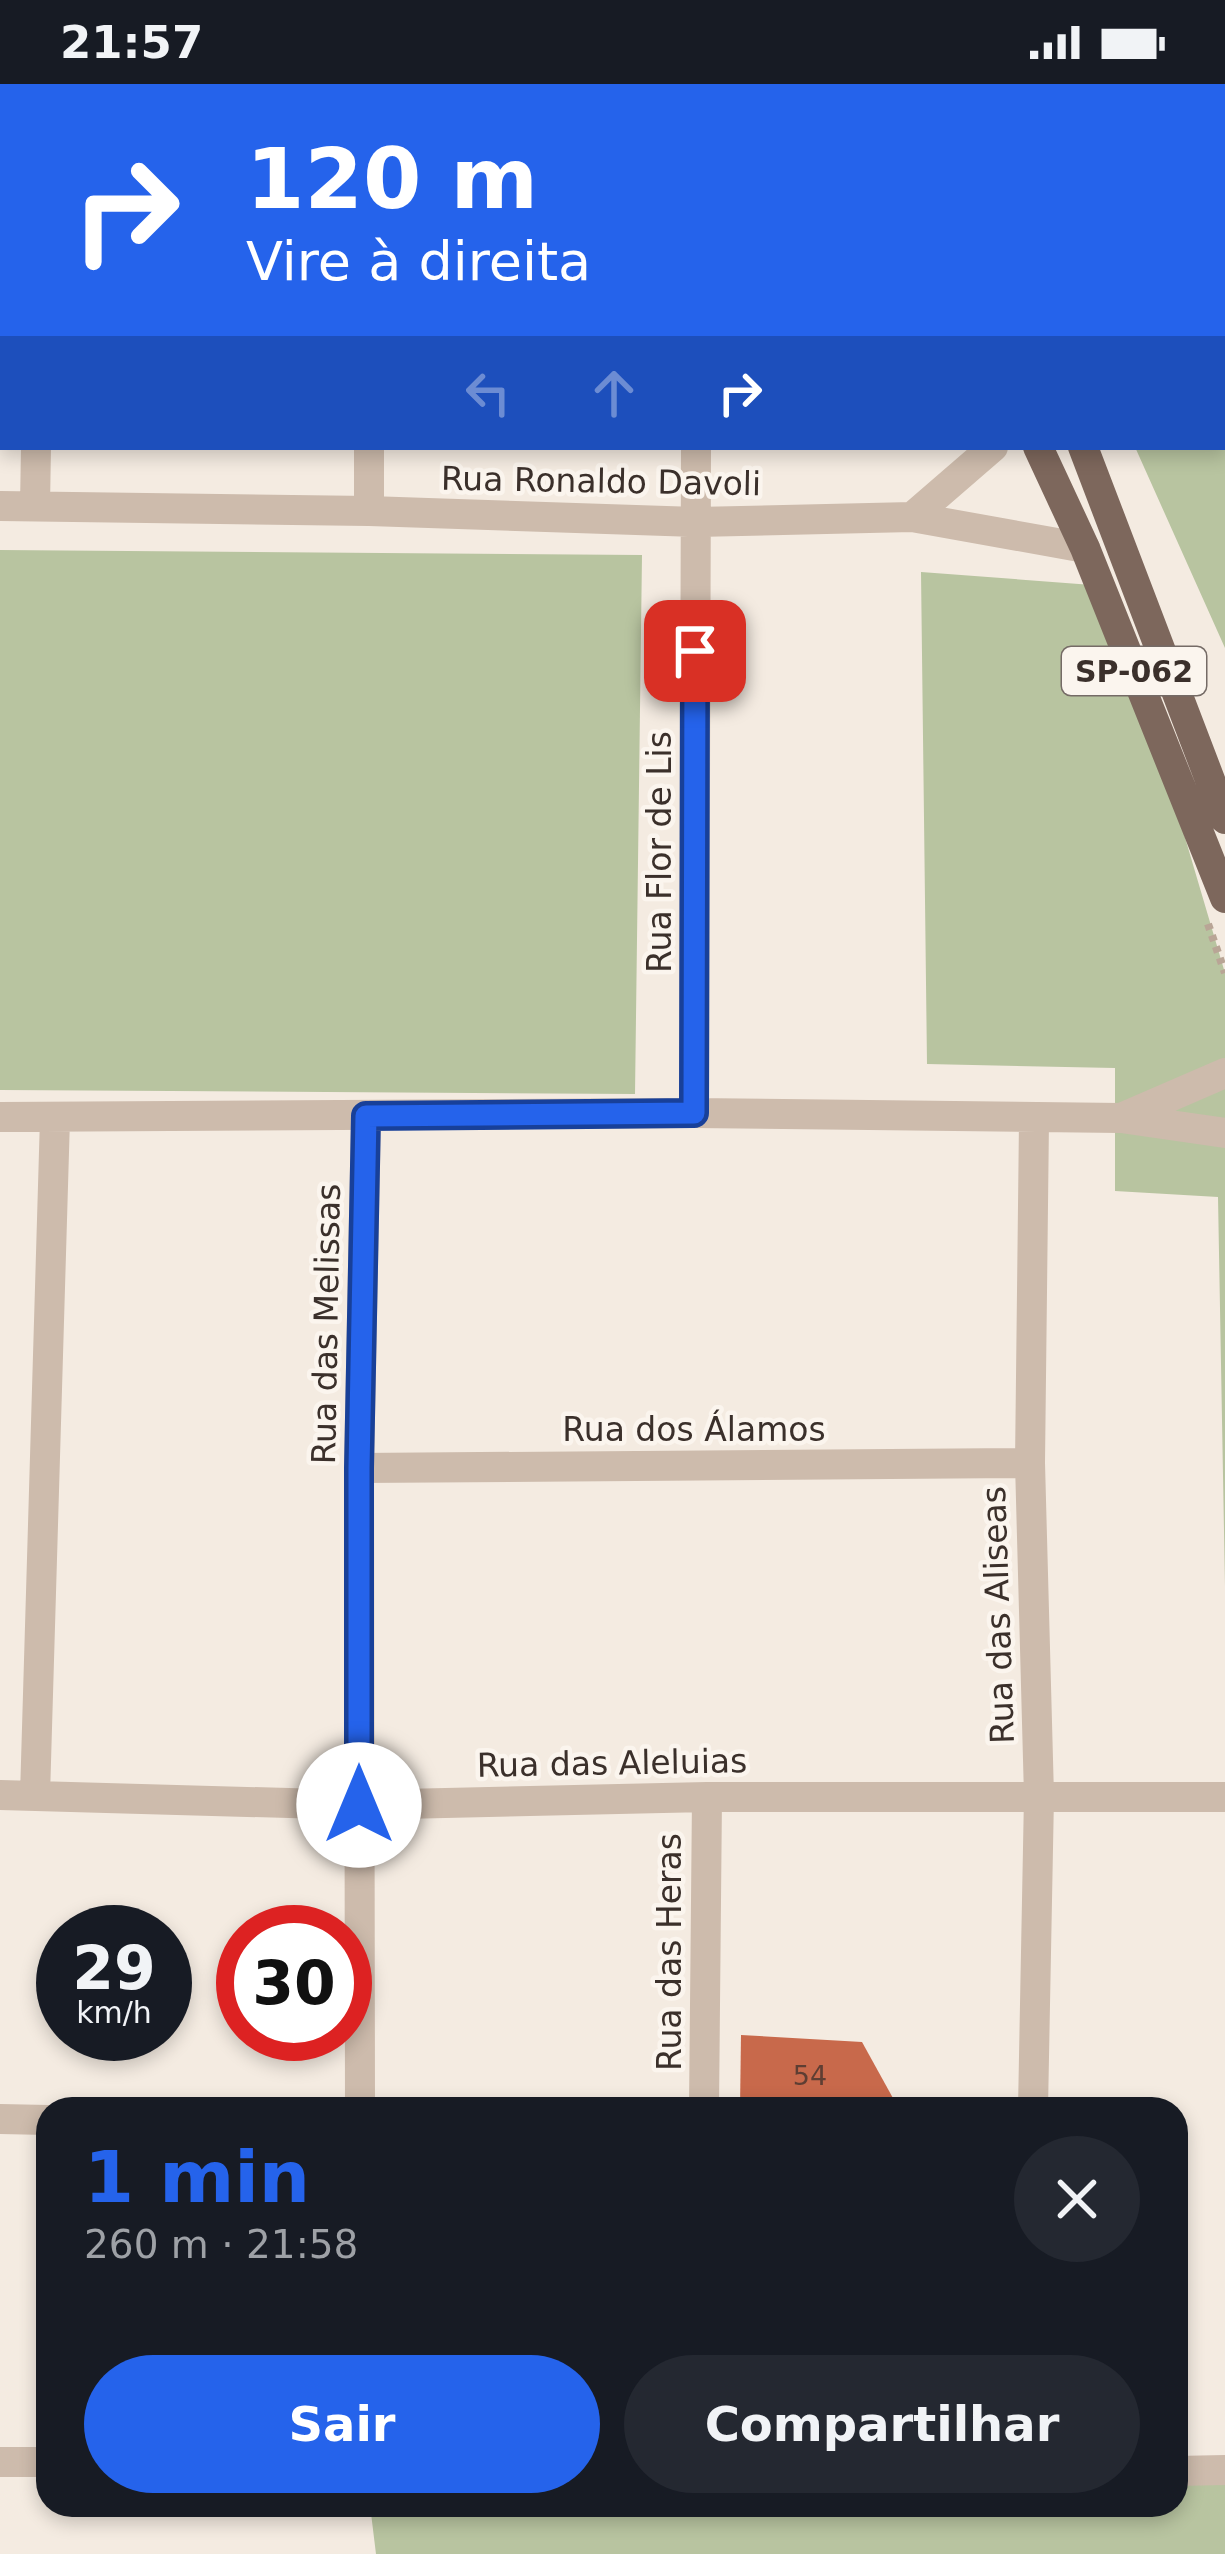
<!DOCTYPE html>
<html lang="pt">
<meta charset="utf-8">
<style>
body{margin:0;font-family:"DejaVu Sans",sans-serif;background:#242831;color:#f1f3f6;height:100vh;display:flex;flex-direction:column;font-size:45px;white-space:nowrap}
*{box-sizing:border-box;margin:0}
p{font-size:39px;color:#9ea1a6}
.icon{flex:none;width:66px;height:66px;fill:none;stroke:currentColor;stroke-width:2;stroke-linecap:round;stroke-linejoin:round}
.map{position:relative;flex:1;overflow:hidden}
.details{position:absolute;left:36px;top:2013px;width:1152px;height:420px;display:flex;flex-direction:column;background:#171b24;border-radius:36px;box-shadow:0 6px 18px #0003}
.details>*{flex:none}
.hud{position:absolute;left:0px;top:0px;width:1227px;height:366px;box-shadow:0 6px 18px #0003;background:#2563eb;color:#fff;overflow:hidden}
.speed{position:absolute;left:36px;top:1821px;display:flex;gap:24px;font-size:60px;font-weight:700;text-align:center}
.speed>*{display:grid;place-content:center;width:156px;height:156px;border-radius:50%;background:#171b24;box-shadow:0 6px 18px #0003;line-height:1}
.speed small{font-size:30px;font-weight:400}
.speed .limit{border:18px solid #d22;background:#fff;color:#111}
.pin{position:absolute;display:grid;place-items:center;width:102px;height:102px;color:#fff;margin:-51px;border-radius:24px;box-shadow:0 6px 18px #0006}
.me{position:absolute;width:132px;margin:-66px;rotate:0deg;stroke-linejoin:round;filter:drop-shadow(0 0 9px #0008)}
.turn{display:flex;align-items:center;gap:42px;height:252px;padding:0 48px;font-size:54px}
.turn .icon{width:156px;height:156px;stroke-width:2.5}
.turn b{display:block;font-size:84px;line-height:102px}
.lanes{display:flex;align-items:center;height:114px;padding:0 48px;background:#0003;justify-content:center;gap:60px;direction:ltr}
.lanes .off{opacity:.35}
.round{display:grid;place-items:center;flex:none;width:126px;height:126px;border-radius:63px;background:#242831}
.headline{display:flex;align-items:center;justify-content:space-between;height:204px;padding:0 48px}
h1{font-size:72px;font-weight:600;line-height:90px;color:#2563eb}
.cta{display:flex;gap:24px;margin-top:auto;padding:24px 48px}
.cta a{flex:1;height:138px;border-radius:72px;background:#2563eb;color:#fff;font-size:48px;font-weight:600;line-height:138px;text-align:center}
.cta a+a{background:#242831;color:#f1f3f6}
.status{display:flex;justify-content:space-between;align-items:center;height:84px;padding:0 60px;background:#171b24;direction:ltr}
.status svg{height:33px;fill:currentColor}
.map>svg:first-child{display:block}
.green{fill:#b8c4a0}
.building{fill:#c8694b}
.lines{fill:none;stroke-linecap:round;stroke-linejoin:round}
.path{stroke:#b9a596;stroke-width:8;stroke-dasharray:6 6;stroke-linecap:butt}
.minor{stroke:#cdbbac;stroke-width:30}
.primary{stroke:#7d675c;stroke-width:30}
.route-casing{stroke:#184099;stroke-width:30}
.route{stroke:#2563eb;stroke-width:21}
.labels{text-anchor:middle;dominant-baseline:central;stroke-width:9;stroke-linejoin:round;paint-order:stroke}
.number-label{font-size:27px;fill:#5e3e33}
.shield{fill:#fbf5ee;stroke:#756b66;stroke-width:3}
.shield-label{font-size:30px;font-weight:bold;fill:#3b302b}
.street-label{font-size:33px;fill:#3b302b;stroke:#fbf5ee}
</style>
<div class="status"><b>21:57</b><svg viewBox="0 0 49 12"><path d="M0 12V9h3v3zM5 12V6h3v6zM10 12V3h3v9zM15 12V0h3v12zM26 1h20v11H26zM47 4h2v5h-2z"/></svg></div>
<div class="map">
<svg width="1225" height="2470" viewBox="0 0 1225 2470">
<rect width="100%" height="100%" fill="#f4ebe1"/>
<path class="green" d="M1225,104V564L1135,363H1224Z
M0,466L642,471L635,1010L0,1006Z
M921,488L1092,501L1181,740L1225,889V1502L1218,1113L1115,1107V984L927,980Z
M1225,2386V2470H376L370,2421H1176V2387Z"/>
<path class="building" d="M741,1951L862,1958L899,2025H740Z"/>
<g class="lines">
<path class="path" d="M1208,840L1225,889"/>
<path class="minor" d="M369,0V3
M42,3V0
M696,3V0
M369,363V427
M0,422L369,427L696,438L912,433L1085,464
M35,422L36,363
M912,433L993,363
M694,1029L696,363
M0,1033L694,1029L1121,1034L1225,1049
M1121,1034L1225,989
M359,1384L1030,1379
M0,1711L359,1721L707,1713H1225
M35,1712L55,1034
M360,2025L359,1384L366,1032
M704,2025L707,1713
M1033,2025L1039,1712L1030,1379L1034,1036
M0,2035L48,2036
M0,2378H48
M1176,2387L1225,2386"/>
<path class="primary" d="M901,0L902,3
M939,0L940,3
M1038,363L1085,464L1225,814
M1083,363L1225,735"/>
</g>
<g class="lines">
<defs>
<path id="route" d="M359,1721V1384L366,1032L694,1029L695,567"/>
</defs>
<use href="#route" class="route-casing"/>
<use href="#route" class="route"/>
</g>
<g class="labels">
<g class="number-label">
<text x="810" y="1991">54</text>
</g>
<rect class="shield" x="1062" y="563" width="144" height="48" rx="9"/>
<g class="shield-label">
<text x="1134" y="587">SP-062</text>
</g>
<g class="street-label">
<text transform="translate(601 397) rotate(1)">Rua Ronaldo Davoli</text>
<text transform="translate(659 768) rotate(-90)">Rua Flor de Lis</text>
<text transform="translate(326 1240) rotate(-89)">Rua das Melissas</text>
<text x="694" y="1345">Rua dos Álamos</text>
<text transform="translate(998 1531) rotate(-92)">Rua das Aliseas</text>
<text transform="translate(612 1679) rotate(-1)">Rua das Aleluias</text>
<text transform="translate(669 1868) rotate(-90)">Rua das Heras</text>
</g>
</g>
</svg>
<div class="speed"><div>29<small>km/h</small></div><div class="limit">30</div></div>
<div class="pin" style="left:695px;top:567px;background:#d93025"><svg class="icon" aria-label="arrive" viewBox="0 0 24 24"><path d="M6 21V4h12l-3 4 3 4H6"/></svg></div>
<svg class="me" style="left:359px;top:1721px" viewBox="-20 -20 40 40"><circle r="19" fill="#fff"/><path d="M0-13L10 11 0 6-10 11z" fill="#2563eb"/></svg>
<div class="hud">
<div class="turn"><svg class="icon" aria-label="right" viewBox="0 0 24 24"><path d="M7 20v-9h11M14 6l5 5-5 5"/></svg><div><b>120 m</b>Vire à direita</div></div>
<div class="lanes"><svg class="icon off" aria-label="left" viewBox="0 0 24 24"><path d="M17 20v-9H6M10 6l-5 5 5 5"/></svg><svg class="icon off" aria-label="ahead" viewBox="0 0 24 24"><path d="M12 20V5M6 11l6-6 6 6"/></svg><svg class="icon" aria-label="right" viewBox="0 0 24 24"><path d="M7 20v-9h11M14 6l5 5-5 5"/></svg></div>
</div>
<section class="details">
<div class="headline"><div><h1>1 min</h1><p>260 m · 21:58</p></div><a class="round"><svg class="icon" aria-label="close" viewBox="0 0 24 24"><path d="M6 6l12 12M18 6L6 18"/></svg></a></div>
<div class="cta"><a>Sair</a><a>Compartilhar</a></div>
</section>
</div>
